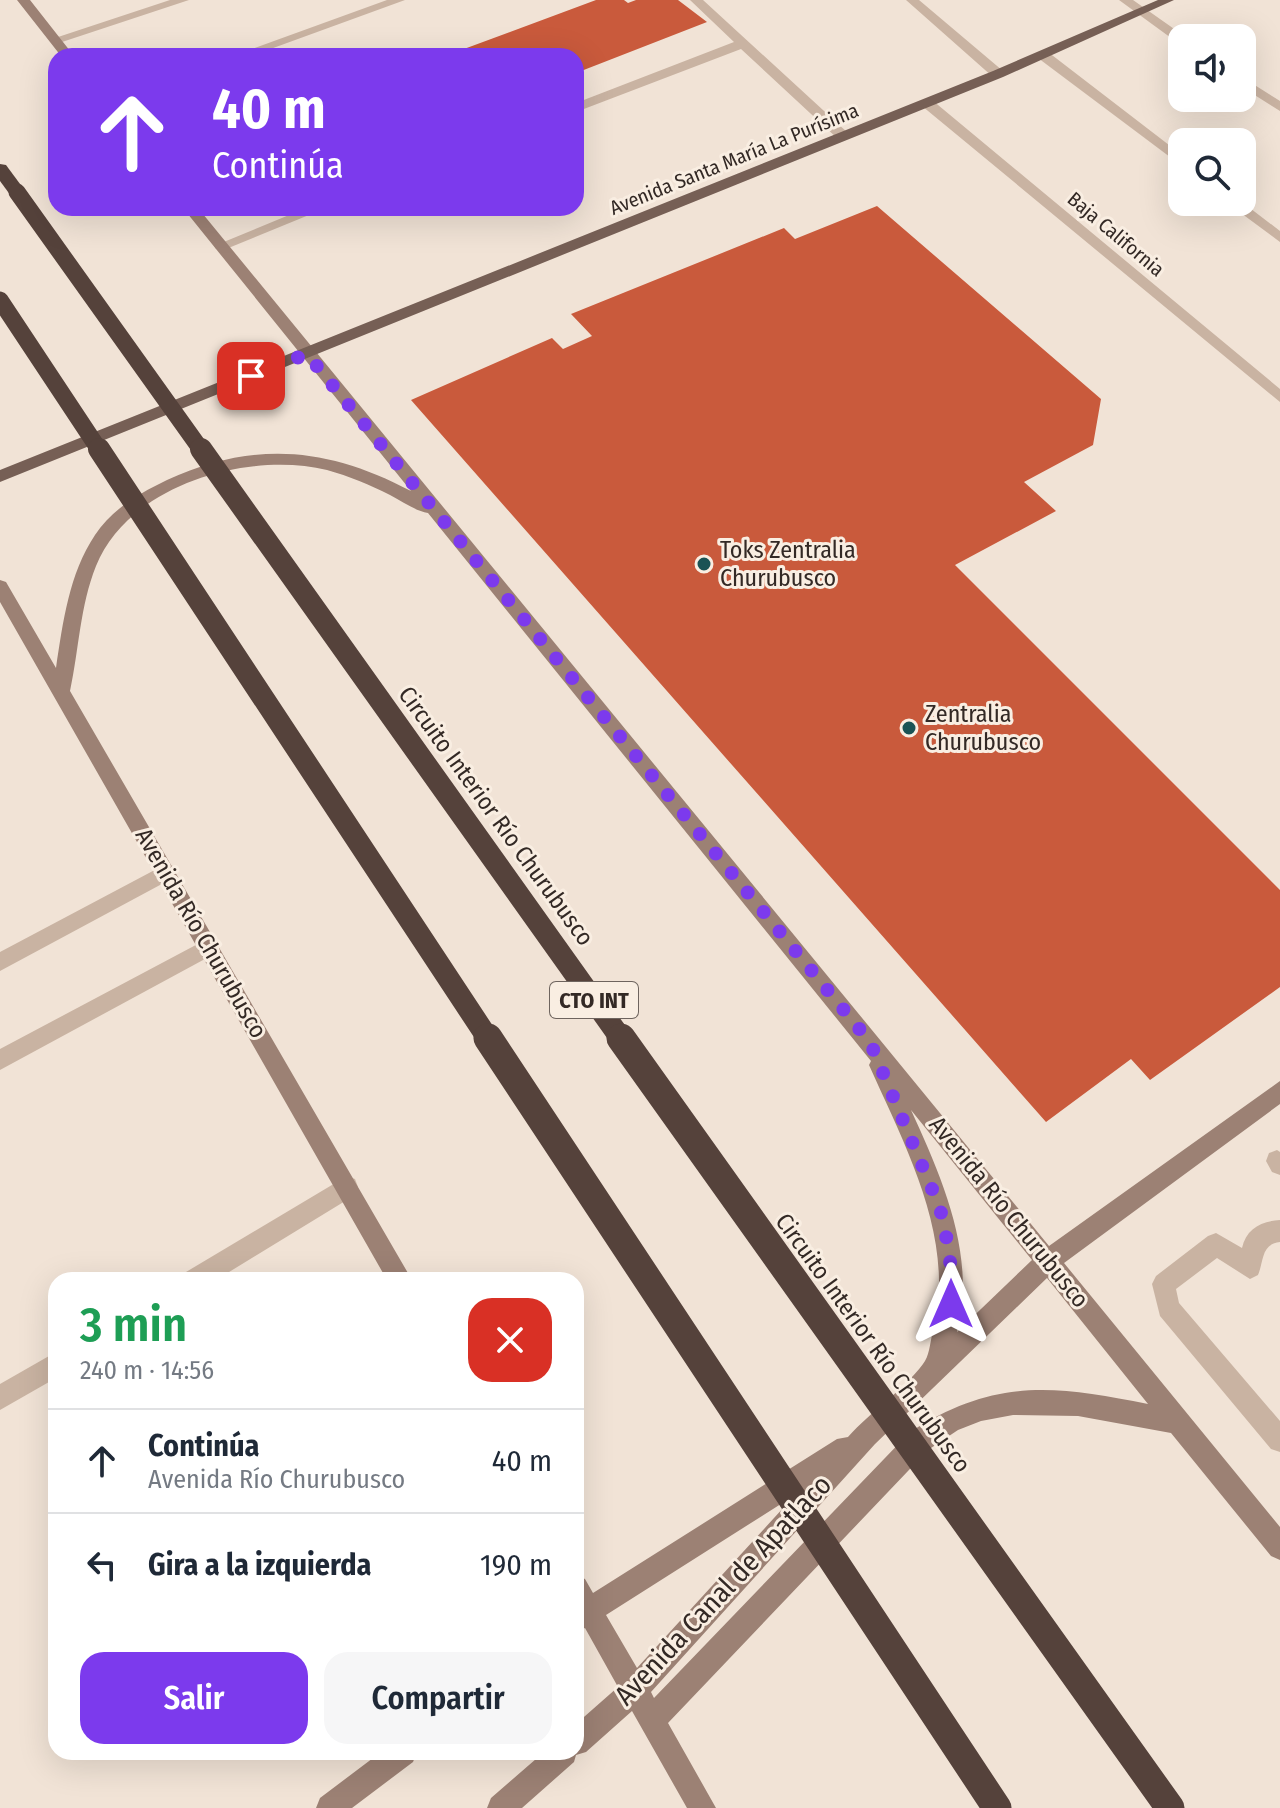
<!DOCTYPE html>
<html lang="es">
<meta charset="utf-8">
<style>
body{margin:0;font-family:"Fira Sans Condensed",sans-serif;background:#f6f6f7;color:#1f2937;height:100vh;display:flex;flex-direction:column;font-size:30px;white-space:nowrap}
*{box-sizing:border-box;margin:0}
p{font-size:26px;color:#747a83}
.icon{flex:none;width:44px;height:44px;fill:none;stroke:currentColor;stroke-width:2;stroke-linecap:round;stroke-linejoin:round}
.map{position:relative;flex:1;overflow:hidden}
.side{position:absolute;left:48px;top:1272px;width:536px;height:488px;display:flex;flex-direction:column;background:#fff;border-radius:24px;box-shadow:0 8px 32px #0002}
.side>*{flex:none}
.hud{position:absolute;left:48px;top:48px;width:536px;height:168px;border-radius:24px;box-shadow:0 8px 32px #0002;background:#7c3aed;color:#fff;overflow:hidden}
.tools{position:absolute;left:1168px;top:24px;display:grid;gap:16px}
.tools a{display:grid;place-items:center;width:88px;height:88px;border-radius:16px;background:#fff;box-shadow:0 8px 32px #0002;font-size:40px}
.pin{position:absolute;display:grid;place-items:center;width:68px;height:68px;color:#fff;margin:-34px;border-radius:16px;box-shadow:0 4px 12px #0006}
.me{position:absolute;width:88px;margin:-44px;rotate:0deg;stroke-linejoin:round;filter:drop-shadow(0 0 6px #0008)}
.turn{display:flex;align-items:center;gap:28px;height:168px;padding:0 32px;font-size:36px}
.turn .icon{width:104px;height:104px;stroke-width:2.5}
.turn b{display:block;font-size:56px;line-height:68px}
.round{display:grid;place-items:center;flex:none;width:84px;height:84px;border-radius:24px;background:#f6f6f7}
.head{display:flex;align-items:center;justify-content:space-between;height:136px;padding:0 32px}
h1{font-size:48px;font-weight:600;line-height:60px;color:#1e9e55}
.cta{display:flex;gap:16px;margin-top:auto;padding:16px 32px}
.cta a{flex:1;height:92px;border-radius:24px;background:#7c3aed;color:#fff;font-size:32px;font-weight:600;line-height:92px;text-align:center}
.cta a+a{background:#f6f6f7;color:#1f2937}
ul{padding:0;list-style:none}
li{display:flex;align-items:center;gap:24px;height:104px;padding:0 32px;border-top:2px solid #e0e1e3}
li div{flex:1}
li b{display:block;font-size:30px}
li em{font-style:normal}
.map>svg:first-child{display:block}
.building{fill:#c95a3c}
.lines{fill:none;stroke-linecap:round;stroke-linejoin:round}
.lane{fill:#c9b3a2;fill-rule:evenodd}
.street{fill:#c9b3a2;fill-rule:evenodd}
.secondary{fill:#9c8174;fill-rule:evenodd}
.primary{fill:#765f55;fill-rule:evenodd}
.highway{fill:#55423b;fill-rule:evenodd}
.highway-bridge-far2{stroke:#55423b;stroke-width:17}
.highway-bridge-far1{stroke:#55423b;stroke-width:22}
.highway-bridge{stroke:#55423b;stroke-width:29}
.route{stroke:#7c3aed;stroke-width:14;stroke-dasharray:0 25.2}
.poi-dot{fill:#1a5355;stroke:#f9eee2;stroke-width:3}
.labels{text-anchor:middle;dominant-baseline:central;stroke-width:6;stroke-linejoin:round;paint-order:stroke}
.far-street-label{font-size:20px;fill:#332925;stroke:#f9eee2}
.shield{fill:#f9eee2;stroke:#6e645e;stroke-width:2}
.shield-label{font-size:22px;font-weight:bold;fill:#332925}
.poi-label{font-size:24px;fill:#332925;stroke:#f9eee2;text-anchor:start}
.street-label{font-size:24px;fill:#332925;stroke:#f9eee2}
.near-street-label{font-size:28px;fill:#332925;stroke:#f9eee2}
</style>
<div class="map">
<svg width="1280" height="1808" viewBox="0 0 1280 1808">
<rect width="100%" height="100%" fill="#f1e3d6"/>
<path class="building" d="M596,0H624L628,3L636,0H678L707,22L576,73V56H445Z
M877,206L1101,399L1093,445L1024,482L1056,511L955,565L1280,890V987L1150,1080L1131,1059L1046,1122L411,400L552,338L563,349L592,336L571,314L784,228L795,239Z"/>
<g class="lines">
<path class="lane" d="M209,938L216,941L219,947L216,953L0,1070V1049Z
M1277,1150L1280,1152V1175L1272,1172L1266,1161L1269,1153Z
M347,1176L355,1179L358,1187L355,1195L216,1280H182L186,1272Z
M1280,1220V1242C1261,1244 1264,1261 1258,1275L1250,1279L1217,1258L1176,1289L1179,1303L1280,1421V1452L1271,1449L1160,1316L1152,1284L1156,1276L1208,1236L1216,1233L1242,1248C1246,1229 1261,1221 1280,1220Z
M56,1352V1378L0,1410V1384Z"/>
<path class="street" d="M170,0H189L59,43L49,40Z
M387,0H405L251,56H233Z
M690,0H703L848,133V139H838L741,49L576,112V103L734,42Z
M906,0H919L1003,71V77H993Z
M1119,0H1133L1187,38H1182V44L1178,43Z
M1038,52H1048L1182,155V166L1038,58Z
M1242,77L1280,101V111L1242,87Z
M922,100H932L1280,389V402L922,106Z
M1226,202H1242L1280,231V242Z
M306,208H326L226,249H216L214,246Z
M166,864L173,866L176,872L173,878L0,971V952Z"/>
<path class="secondary" d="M17,0H30L74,56H61Z
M183,208H198L1049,1246L1280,1081V1104L1064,1263L1280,1527V1560L1271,1556L1171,1433L1078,1416L1013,1415L981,1421L958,1430L928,1450L668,1723L716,1808H687L632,1711L586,1752L576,1755L574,1762L522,1808H487L491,1798L544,1752H576V1724L618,1687L585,1628L576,1632V1575L585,1579L593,1593L837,1439L848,1437C871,1411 903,1391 923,1364C929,1357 930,1344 932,1335C958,1242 906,1148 869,1065L871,1061L428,513C415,511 402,501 390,495C370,485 349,476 327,470C249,451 129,484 96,566C80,606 79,649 70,691L412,1280H387L0,602V580L6,582L56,668C63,622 69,574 95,535C112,509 140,493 167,480C254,440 328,447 411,491ZM911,1110L1032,1260L957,1332C977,1256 942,1178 911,1110ZM1047,1278L1148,1404C1053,1385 995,1378 910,1432L654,1698L651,1692L875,1444ZM795,1495L637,1668L606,1615Z
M381,1752H417L413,1762L352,1808H316L320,1798Z"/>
<path class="primary" d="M1158,0H1174L1003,77L0,482V470L993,71Z"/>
<path class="highway" d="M0,164L6,165L23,188L25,192L23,196H11L0,181Z"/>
<path class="highway-bridge-far2" d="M17,192L202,451
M0,300L100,451"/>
<path class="highway-bridge-far1" d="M99,449L489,1040
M201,449L622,1040"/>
<path class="highway-bridge" d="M488,1038L997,1808
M621,1038L1170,1808"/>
</g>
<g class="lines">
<path class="route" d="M251,376L307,354L870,1042L940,1208L950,1255L951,1304"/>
</g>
<g class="poi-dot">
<circle cx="704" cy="564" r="8"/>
<circle cx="909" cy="728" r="8"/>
</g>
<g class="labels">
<g class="far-street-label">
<text transform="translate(734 159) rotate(-22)">Avenida Santa María La Purísima</text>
<text transform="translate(1116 234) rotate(40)">Baja California</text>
</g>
<rect class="shield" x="550" y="982" width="88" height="36" rx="6"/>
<g class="shield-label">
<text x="594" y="1000">CTO INT</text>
</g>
<g class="poi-label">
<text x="720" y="550">Toks Zentralia<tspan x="720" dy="28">Churubusco</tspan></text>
<text x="925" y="714">Zentralia<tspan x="925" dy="28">Churubusco</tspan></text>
</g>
<g class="street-label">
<text transform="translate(496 816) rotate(54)">Circuito Interior Río Churubusco</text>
<text transform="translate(201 933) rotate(60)">Avenida Río Churubusco</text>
<text transform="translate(1009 1212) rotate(51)">Avenida Río Churubusco</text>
<text transform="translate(873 1343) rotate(54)">Circuito Interior Río Churubusco</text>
</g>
<g class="near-street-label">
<text transform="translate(723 1590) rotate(-47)">Avenida Canal de Apatlaco</text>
</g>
</g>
</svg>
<div class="tools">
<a><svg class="icon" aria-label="sound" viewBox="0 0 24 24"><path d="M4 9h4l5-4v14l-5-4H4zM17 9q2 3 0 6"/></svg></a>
<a><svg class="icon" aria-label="search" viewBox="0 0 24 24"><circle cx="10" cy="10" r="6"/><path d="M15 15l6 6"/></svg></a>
</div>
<div class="pin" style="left:251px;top:376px;background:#d93025"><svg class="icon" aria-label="arrive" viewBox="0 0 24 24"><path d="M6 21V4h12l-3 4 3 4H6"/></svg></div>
<svg class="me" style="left:951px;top:1304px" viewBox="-20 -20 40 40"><path d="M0-17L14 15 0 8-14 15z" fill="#7c3aed" stroke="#fff" stroke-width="4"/></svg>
<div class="hud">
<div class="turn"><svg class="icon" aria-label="ahead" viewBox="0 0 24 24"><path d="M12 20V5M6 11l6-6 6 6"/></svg><div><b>40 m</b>Continúa</div></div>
</div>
<section class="side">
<div class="head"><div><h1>3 min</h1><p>240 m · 14:56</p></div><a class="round" style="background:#d93025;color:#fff"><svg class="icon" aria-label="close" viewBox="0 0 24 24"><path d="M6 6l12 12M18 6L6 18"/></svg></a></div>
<ul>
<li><svg class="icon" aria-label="ahead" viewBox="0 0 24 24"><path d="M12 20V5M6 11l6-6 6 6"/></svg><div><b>Continúa</b><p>Avenida Río Churubusco</p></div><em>40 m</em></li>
<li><svg class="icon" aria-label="left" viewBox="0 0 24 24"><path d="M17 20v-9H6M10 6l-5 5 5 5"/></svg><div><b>Gira a la izquierda</b></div><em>190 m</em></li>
</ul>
<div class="cta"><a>Salir</a><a>Compartir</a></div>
</section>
</div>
